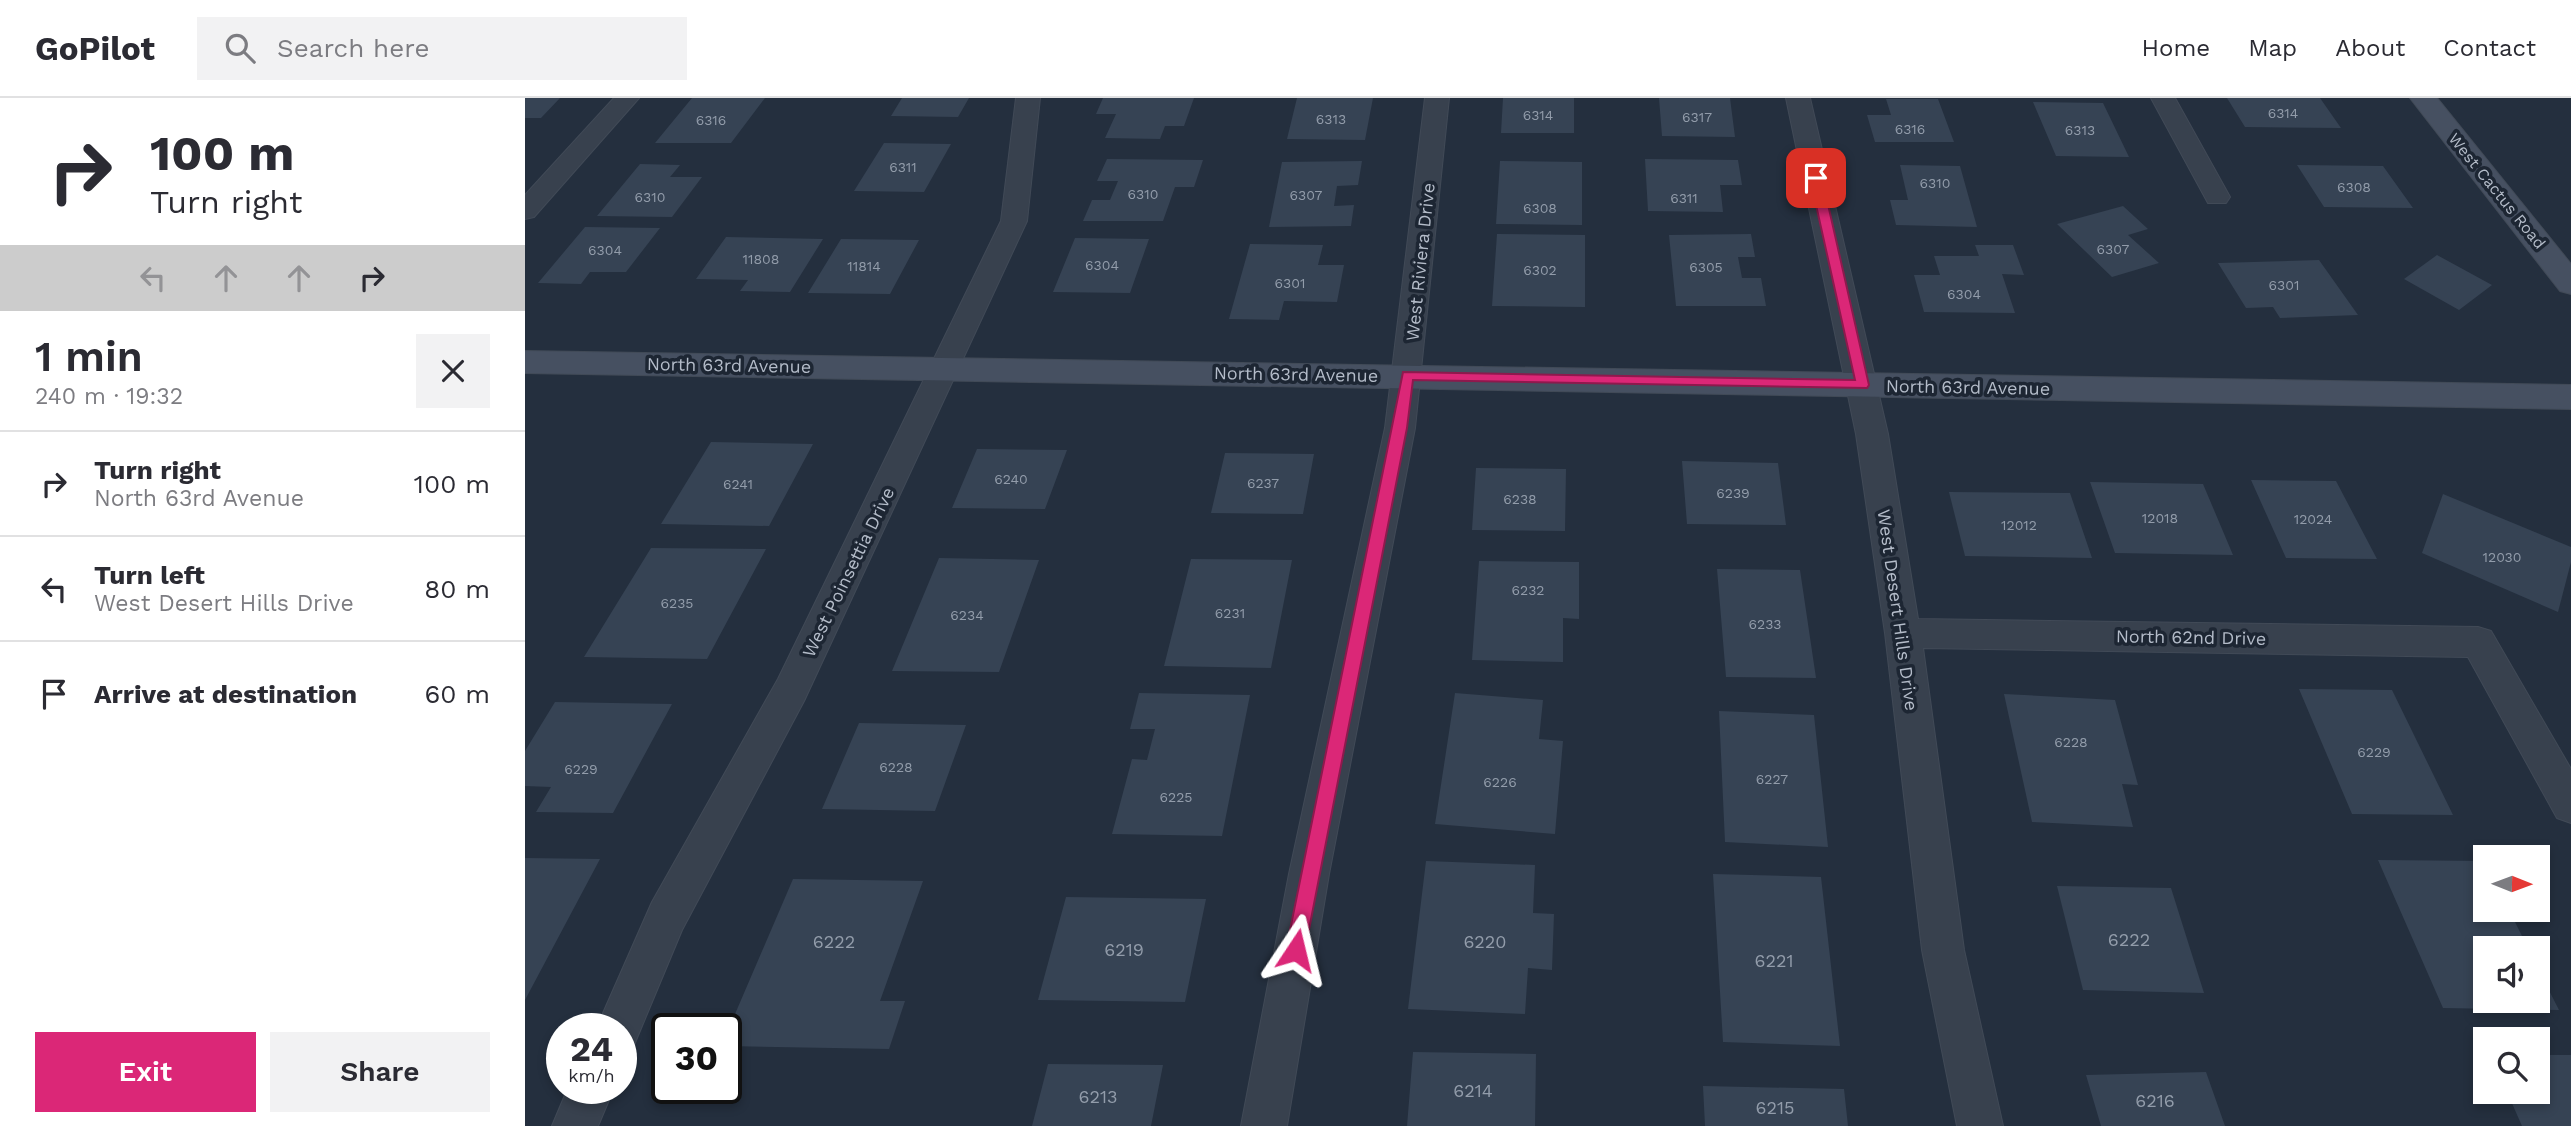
<!DOCTYPE html>
<meta charset="utf-8">
<style>
body{margin:0;font-family:"Work Sans",sans-serif;background:#f2f2f3;color:#2b2b33;height:100vh;display:flex;flex-direction:column;font-size:26px;white-space:nowrap}
*{box-sizing:border-box;margin:0}
p{font-size:23px;color:#7c7c81}
.icon{flex:none;width:38px;height:38px;fill:none;stroke:currentColor;stroke-width:2;stroke-linecap:round;stroke-linejoin:round}
.map{position:relative;flex:1;overflow:hidden}
.sheet{display:flex;flex-direction:column;background:#fff;width:525px}
.sheet>*{flex:none}
.hud{background:#fff;color:#2b2b33;overflow:hidden}
.needle{width:46px;rotate:91deg}
.tools{position:absolute;left:1948px;top:747px;display:grid;gap:14px}
.tools a{display:grid;place-items:center;width:77px;height:77px;border-radius:0px;background:#fff;box-shadow:0 4px 10px #0003;font-size:35px}
.speed{position:absolute;left:21px;top:915px;display:flex;gap:14px;font-size:35px;font-weight:700;text-align:center}
.speed>*{display:grid;place-content:center;width:91px;height:91px;border-radius:50%;background:#fff;box-shadow:0 4px 10px #0003;line-height:1}
.speed small{font-size:18px;font-weight:400}
.speed .limit{border:4px solid #111;border-radius:10px;background:#fff;color:#111}
.pin{position:absolute;display:grid;place-items:center;width:60px;height:60px;color:#fff;margin:-30px;border-radius:14px;box-shadow:0 4px 10px #0006}
.me{position:absolute;width:77px;margin:-38px;rotate:10deg;stroke-linejoin:round;filter:drop-shadow(0 0 5px #0008)}
.turn{display:flex;align-items:center;gap:24px;height:147px;padding:0 35px;font-size:32px}
.turn .icon{width:91px;height:91px;stroke-width:2.5}
.turn b{display:block;font-size:49px;line-height:60px}
.lanes{display:flex;align-items:center;height:66px;padding:0 35px;background:#0003;justify-content:center;gap:35px;direction:ltr}
.lanes .off{opacity:.35}
.round{display:grid;place-items:center;flex:none;width:74px;height:74px;border-radius:0px;background:#f2f2f3}
.summary{display:flex;align-items:center;justify-content:space-between;height:119px;padding:0 35px}
h1{font-size:42px;font-weight:600;line-height:52px}
.button{display:flex;gap:14px;margin-top:auto;padding:14px 35px}
.button a{flex:1;height:80px;border-radius:0px;background:#db2777;color:#fff;font-size:28px;font-weight:600;line-height:80px;text-align:center}
.button a+a{background:#f2f2f3;color:#2b2b33}
ul{padding:0;list-style:none}
li{display:flex;align-items:center;gap:21px;height:105px;padding:0 35px;border-top:2px solid #e1e1e2}
li div{flex:1}
li b{display:block;font-size:26px}
li em{font-style:normal}
header{display:flex;align-items:center;gap:42px;box-sizing:border-box;height:98px;padding:0 35px;background:#fff;border-bottom:2px solid #e1e1e2}
header strong{font-size:33px}
nav{display:flex;gap:38px;margin-inline-start:auto;font-size:24px}
.search{width:490px;height:63px;background:#f2f2f3;display:flex;align-items:center;gap:18px;box-sizing:border-box;padding:0 24px;border-radius:0px;color:#7c7c81;font-size:26px}
main{display:flex;flex:1;min-height:0}
.map>svg:first-child{display:block}
.building{fill:#364354}
.lines{fill:none;stroke-linecap:round;stroke-linejoin:round}
.street-casing{stroke:#414a57;stroke-width:2}
.secondary-casing{stroke:#414a57;stroke-width:2}
.street{fill:#38414e;fill-rule:evenodd}
.secondary{fill:#465061;fill-rule:evenodd}
.route{fill:#db2777;stroke:#8e194d;stroke-width:2}
.labels{text-anchor:middle;dominant-baseline:central;stroke-width:7;stroke-linejoin:round;paint-order:stroke}
.number-label{font-size:14px;fill:#929caa}
.far-street-label{font-size:16px;fill:#b4bcc9;stroke:#1d2633}
.street-label{font-size:18px;fill:#b4bcc9;stroke:#1d2633}
.near-number-label{font-size:18px;fill:#929caa}
</style>
<header>
<strong>GoPilot</strong>
<div class="search"><svg class="icon" aria-label="search" viewBox="0 0 24 24"><circle cx="10" cy="10" r="6"/><path d="M15 15l6 6"/></svg>Search here</div>
<nav><a>Home</a><a>Map</a><a>About</a><a>Contact</a></nav>
</header>
<main>
<section class="sheet">
<div class="hud">
<div class="turn"><svg class="icon" aria-label="right" viewBox="0 0 24 24"><path d="M7 20v-9h11M14 6l5 5-5 5"/></svg><div><b>100 m</b>Turn right</div></div>
<div class="lanes"><svg class="icon off" aria-label="left" viewBox="0 0 24 24"><path d="M17 20v-9H6M10 6l-5 5 5 5"/></svg><svg class="icon off" aria-label="ahead" viewBox="0 0 24 24"><path d="M12 20V5M6 11l6-6 6 6"/></svg><svg class="icon off" aria-label="ahead" viewBox="0 0 24 24"><path d="M12 20V5M6 11l6-6 6 6"/></svg><svg class="icon" aria-label="right" viewBox="0 0 24 24"><path d="M7 20v-9h11M14 6l5 5-5 5"/></svg></div>
</div>
<div class="summary"><div><h1>1 min</h1><p>240 m · 19:32</p></div><a class="round"><svg class="icon" aria-label="close" viewBox="0 0 24 24"><path d="M6 6l12 12M18 6L6 18"/></svg></a></div>
<ul>
<li><svg class="icon" aria-label="right" viewBox="0 0 24 24"><path d="M7 20v-9h11M14 6l5 5-5 5"/></svg><div><b>Turn right</b><p>North 63rd Avenue</p></div><em>100 m</em></li>
<li><svg class="icon" aria-label="left" viewBox="0 0 24 24"><path d="M17 20v-9H6M10 6l-5 5 5 5"/></svg><div><b>Turn left</b><p>West Desert Hills Drive</p></div><em>80 m</em></li>
<li><svg class="icon" aria-label="arrive" viewBox="0 0 24 24"><path d="M6 21V4h12l-3 4 3 4H6"/></svg><div><b>Arrive at destination</b></div><em>60 m</em></li>
</ul>
<div class="button"><a>Exit</a><a>Share</a></div>
</section>
<div class="map">
<svg width="2046" height="1028" viewBox="0 0 2046 1028">
<rect width="100%" height="100%" fill="#242f3e"/>
<path class="building" d="M0,0H35L16,20H0Z
M167,0H240L206,45H130Z
M377,0H444L433,19L366,18Z
M578,0H669L659,28H640L635,41L580,40L591,16H571Z
M772,0H848L840,42L762,41Z
M978,0H1049V35H976Z
M1134,0H1205L1210,39L1137,38Z
M1702,0H1795L1816,30L1720,29Z
M1361,1H1413L1429,44H1350L1342,17H1366Z
M1508,4L1578,5L1604,59L1531,58Z
M359,45L426,46L399,94L329,93Z
M582,61L678,62L669,89H650L638,123H558L567,102H585L593,83H572Z
M1120,61L1213,62L1217,87H1195L1198,114L1123,113Z
M837,63L833,87L812,88L809,108L829,107L826,128L744,129L757,64Z
M975,63L1057,64V127L971,126Z
M115,66L155,67L145,79H177L147,119L72,118Z
M1375,67L1435,68L1452,129L1371,127L1365,102H1383Z
M1772,67L1858,68L1888,110L1799,109Z
M1598,108L1623,131L1603,137L1634,165L1587,179L1532,126Z
M60,129L135,130L101,174H65L56,186L13,185Z
M972,136L1060,137V209L967,208Z
M1226,136L1230,159H1213L1217,180H1236L1241,208H1151L1144,137Z
M201,139L298,141L265,194L215,193L223,182L171,181Z
M550,140L624,141L605,195L528,194Z
M316,141L394,142L365,196L283,195Z
M725,146L798,147L793,167H819L812,204L759,203L754,222L704,221Z
M1450,147H1488L1499,177L1477,176L1490,215L1399,214L1389,177H1415L1409,158H1454Z
M1912,157L1967,187L1934,212L1879,181Z
M1794,162L1833,217L1755,220L1748,209L1721,210L1693,165Z
M186,344L288,346L244,428L136,426Z
M452,351L542,352L520,411L427,410Z
M700,355L789,356L778,416L686,415Z
M1157,363L1253,365L1261,427L1162,426Z
M951,370L1041,371L1040,433L947,432Z
M1726,382L1811,383L1852,461L1761,460Z
M1565,384L1678,386L1708,457L1590,455Z
M1424,394L1545,395L1567,460L1440,458Z
M1918,396L2046,449V464L2033,514L1897,455Z
M126,450L241,451L182,561L59,559Z
M414,460L514,462L474,574L367,573Z
M666,461L767,462L746,570L639,568Z
M954,463L1054,464V521L1038,520V564L947,562Z
M1192,471L1275,472L1291,580L1201,579Z
M1774,591L1867,592L1928,717L1827,716Z
M614,595L725,597L697,738L587,736L607,661L622,662L630,631H605Z
M930,595L1018,602L1014,641L1038,643L1030,736L910,726Z
M1479,596L1590,602L1613,687L1597,686L1608,729L1507,724Z
M30,604L147,606L88,715L11,714L26,689L0,688V653Z
M1194,613L1289,617L1303,749L1200,744Z
M334,625L441,627L410,713L297,711Z
M0,760L75,761L0,902Z
M1853,762L1960,763V812H1984L2003,850H1960V903H2012V869L2034,912L1918,910Z
M901,763L1010,767L1008,815L1029,816L1027,872L1003,870L1000,916L883,911Z
M1188,776L1296,779L1315,948L1198,944Z
M268,781L398,783L355,903H380L364,951L201,948V937Z
M1532,788L1646,790L1679,895L1558,892Z
M541,799L681,801L660,904L513,902Z
M888,954L1011,956L1010,1028H882Z
M2012,957H2046V1028H1997L1982,994H2012Z
M523,966L638,967L626,1028H507Z
M1681,974L1700,1028H1576L1561,977Z
M1178,988L1319,991L1323,1028H1180Z"/>
<g class="lines">
<defs>
<path id="street" d="M89,0H114L9,119L0,121V97Z
M491,0H515L502,123L279,603L157,832L109,947L96,952V931H71L127,804L253,581L476,123Z
M900,0H924L890,330L804,776L762,1028H716L764,776L860,330Z
M1261,0H1285L1363,336L1393,521L1953,529L1966,533L2046,671V725L2032,720L1943,559L1398,550L1439,852L1478,1028H1432L1397,852L1360,535L1331,336Z
M1626,0H1650L1705,99L1701,105H1683Z
M43,990H89L73,1028H27Z"/>
<path id="secondary" d="M1885,0H1912L2046,166V196L2035,193Z
M0,253L2046,287V311L0,275Z"/>
</defs>
<use href="#street" class="street-casing"/>
<use href="#secondary" class="secondary-casing"/>
<use href="#street" class="street"/>
<use href="#secondary" class="secondary"/>
</g>
<path class="route" d="M1291,77L1297,80L1344,287L1342,290L888,282L882,330L780,852L778,859L771,861L764,859L761,852L878,274L1330,282L1285,80Z"/>
<g class="labels">
<g class="number-label">
<text x="1758" y="15">6314</text>
<text x="1013" y="17">6314</text>
<text x="1172" y="19">6317</text>
<text x="806" y="21">6313</text>
<text x="186" y="22">6316</text>
<text x="1385" y="31">6316</text>
<text x="1555" y="32">6313</text>
<text x="378" y="69">6311</text>
<text x="1410" y="85">6310</text>
<text x="1829" y="89">6308</text>
<text x="618" y="96">6310</text>
<text x="781" y="97">6307</text>
<text x="125" y="99">6310</text>
<text x="1159" y="100">6311</text>
<text x="1015" y="110">6308</text>
<text x="1588" y="151">6307</text>
<text x="80" y="152">6304</text>
<text x="236" y="161">11808</text>
<text x="577" y="167">6304</text>
<text x="339" y="168">11814</text>
<text x="1181" y="169">6305</text>
<text x="1015" y="172">6302</text>
<text x="765" y="185">6301</text>
<text x="1759" y="187">6301</text>
<text x="1439" y="196">6304</text>
<text x="486" y="381">6240</text>
<text x="738" y="385">6237</text>
<text x="213" y="386">6241</text>
<text x="1208" y="395">6239</text>
<text x="995" y="401">6238</text>
<text x="1635" y="420">12018</text>
<text x="1788" y="421">12024</text>
<text x="1494" y="427">12012</text>
<text x="1977" y="459">12030</text>
<text x="1003" y="492">6232</text>
<text x="152" y="505">6235</text>
<text x="705" y="515">6231</text>
<text x="442" y="517">6234</text>
<text x="1240" y="526">6233</text>
<text x="1546" y="644">6228</text>
<text x="1849" y="654">6229</text>
<text x="371" y="669">6228</text>
<text x="56" y="671">6229</text>
<text x="1247" y="681">6227</text>
<text x="975" y="684">6226</text>
<text x="651" y="699">6225</text>
</g>
<g class="far-street-label">
<text transform="translate(1972 93) rotate(51)">West Cactus Road</text>
</g>
<g class="street-label">
<text transform="translate(895 164) rotate(-84)">West Riviera Drive</text>
<text transform="translate(204 267) rotate(1)">North 63rd Avenue</text>
<text transform="translate(771 276) rotate(1)">North 63rd Avenue</text>
<text transform="translate(1443 289) rotate(1)">North 63rd Avenue</text>
<text transform="translate(323 474) rotate(-64)">West Poinsettia Drive</text>
<text transform="translate(1373 512) rotate(82)">West Desert Hills Drive</text>
<text transform="translate(1666 539) rotate(1)">North 62nd Drive</text>
</g>
<g class="near-number-label">
<text x="1604" y="841">6222</text>
<text x="309" y="843">6222</text>
<text x="960" y="843">6220</text>
<text x="599" y="851">6219</text>
<text x="1249" y="862">6221</text>
<text x="948" y="992">6214</text>
<text x="573" y="998">6213</text>
<text x="1630" y="1002">6216</text>
<text x="1250" y="1009">6215</text>
</g>
</g>
</svg>
<div class="tools">
<a><svg class="needle" viewBox="-14 -14 28 28"><path d="M0-13l5 13h-10z" fill="#e53935"/><path d="M0 13l5-13h-10z" fill="#7c7c81"/></svg></a>
<a><svg class="icon" aria-label="sound" viewBox="0 0 24 24"><path d="M4 9h4l5-4v14l-5-4H4zM17 9q2 3 0 6"/></svg></a>
<a><svg class="icon" aria-label="search" viewBox="0 0 24 24"><circle cx="10" cy="10" r="6"/><path d="M15 15l6 6"/></svg></a>
</div>
<div class="speed"><div>24<small>km/h</small></div><div class="limit">30</div></div>
<div class="pin" style="left:1291px;top:80px;background:#d93025"><svg class="icon" aria-label="arrive" viewBox="0 0 24 24"><path d="M6 21V4h12l-3 4 3 4H6"/></svg></div>
<svg class="me" style="left:771px;top:852px" viewBox="-20 -20 40 40"><path d="M0-17L14 15 0 8-14 15z" fill="#db2777" stroke="#fff" stroke-width="4"/></svg>
</div>
</main>
